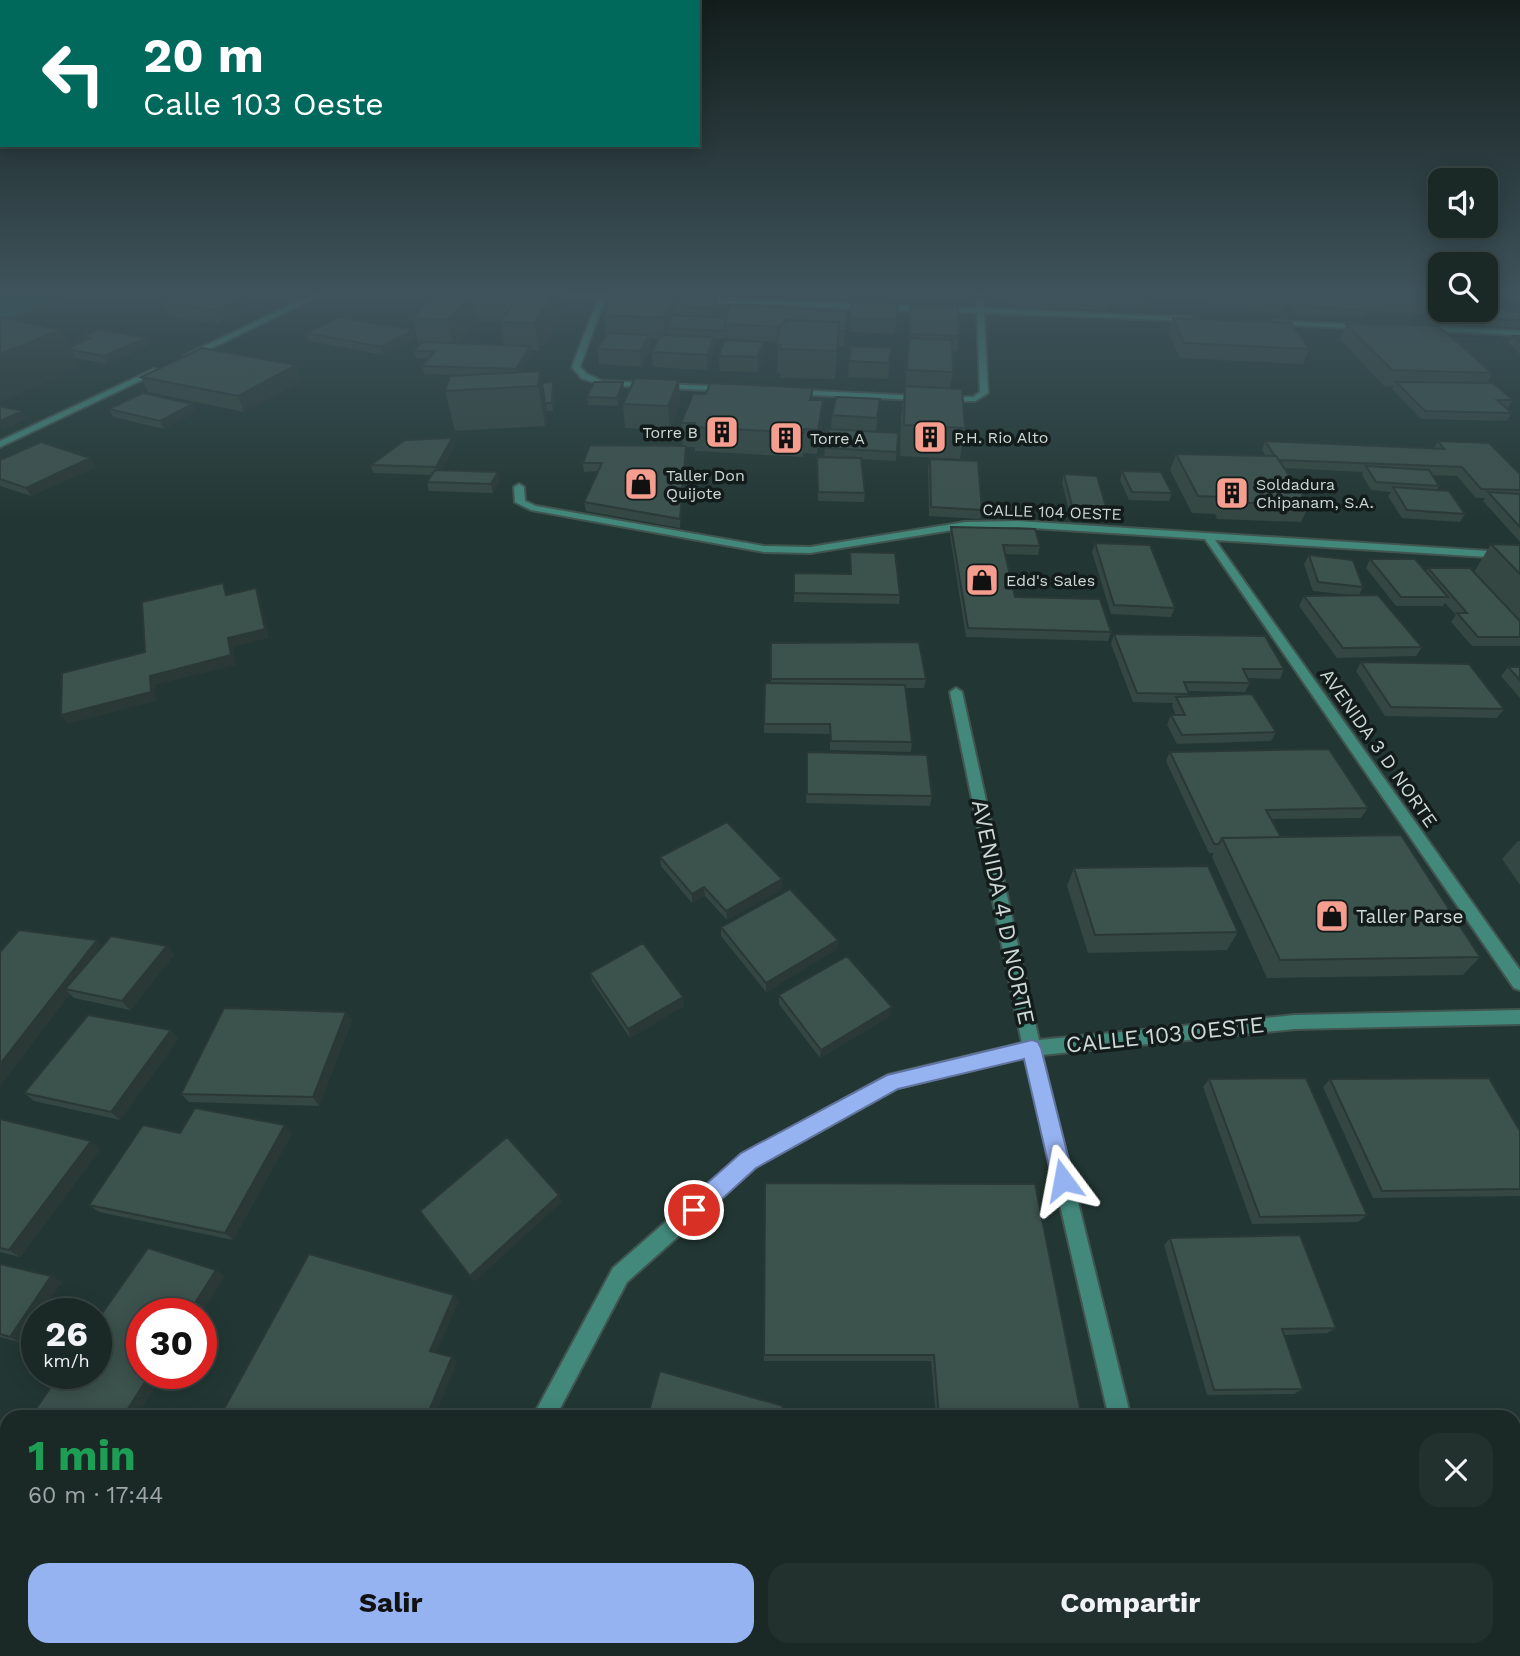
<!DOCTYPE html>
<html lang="es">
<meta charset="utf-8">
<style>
body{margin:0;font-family:"Work Sans",sans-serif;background:#23312e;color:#f1f3f6;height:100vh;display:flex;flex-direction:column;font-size:26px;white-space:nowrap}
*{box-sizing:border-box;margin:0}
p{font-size:23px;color:#9fa6a7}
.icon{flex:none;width:38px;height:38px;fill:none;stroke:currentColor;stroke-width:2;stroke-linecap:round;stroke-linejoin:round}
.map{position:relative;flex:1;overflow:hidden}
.side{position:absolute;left:0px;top:1410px;width:1521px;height:247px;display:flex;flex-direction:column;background:#1a2926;border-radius:21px 21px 0 0;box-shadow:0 4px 18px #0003,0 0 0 2px #384543}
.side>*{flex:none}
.top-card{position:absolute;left:0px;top:0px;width:700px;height:147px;box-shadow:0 4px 18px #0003,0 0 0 2px #384543;background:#00695c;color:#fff;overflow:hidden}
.tools{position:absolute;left:1428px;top:168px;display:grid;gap:14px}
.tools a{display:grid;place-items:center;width:70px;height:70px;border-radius:14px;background:#1a2926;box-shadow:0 4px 18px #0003,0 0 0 2px #384543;font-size:35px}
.speed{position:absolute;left:21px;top:1298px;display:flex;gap:14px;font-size:35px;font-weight:700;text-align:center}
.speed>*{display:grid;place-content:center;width:91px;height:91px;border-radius:50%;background:#1a2926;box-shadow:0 4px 18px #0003,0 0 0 2px #384543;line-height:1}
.speed small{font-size:18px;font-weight:400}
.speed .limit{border:10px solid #d22;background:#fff;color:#111}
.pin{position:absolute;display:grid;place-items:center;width:60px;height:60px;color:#fff;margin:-30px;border:4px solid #fff;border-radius:50%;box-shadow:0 2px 7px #0007}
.me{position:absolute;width:77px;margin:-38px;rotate:347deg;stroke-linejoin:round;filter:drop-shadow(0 0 5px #0008)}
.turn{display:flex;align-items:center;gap:24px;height:147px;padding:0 28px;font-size:32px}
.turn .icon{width:91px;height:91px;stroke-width:2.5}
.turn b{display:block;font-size:49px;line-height:60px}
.round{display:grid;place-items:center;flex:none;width:74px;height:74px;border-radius:21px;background:#23312e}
.overview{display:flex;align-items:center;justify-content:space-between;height:119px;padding:0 28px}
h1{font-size:42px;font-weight:700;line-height:52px;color:#1e9e55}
.action{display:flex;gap:14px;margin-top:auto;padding:14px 28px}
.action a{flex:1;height:80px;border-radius:21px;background:#95b2f1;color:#111;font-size:28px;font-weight:700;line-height:80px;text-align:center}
.action a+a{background:#23312e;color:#f1f3f6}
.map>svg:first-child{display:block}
.green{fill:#1c544a}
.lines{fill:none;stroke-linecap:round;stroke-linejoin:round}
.street-casing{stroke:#415450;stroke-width:4}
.street{fill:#42897c;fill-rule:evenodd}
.wall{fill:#344742;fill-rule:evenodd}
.shaded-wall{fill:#2a3936}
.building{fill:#3c524d;stroke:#2a3936;stroke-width:2}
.route{fill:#95b2f1;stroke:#61749d;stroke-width:2}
.labels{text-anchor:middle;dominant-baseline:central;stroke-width:7;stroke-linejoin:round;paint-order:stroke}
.far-poi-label{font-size:16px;fill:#cdd9d6;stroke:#131c1a;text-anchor:start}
.far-street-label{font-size:16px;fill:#cdd9d6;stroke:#131c1a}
.street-label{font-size:19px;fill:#cdd9d6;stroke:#131c1a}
.poi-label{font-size:19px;fill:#cdd9d6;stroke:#131c1a;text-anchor:start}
.near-street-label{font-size:23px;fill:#cdd9d6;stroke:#131c1a}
</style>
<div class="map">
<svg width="1520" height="1656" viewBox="0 0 1520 1656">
<rect width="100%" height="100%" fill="#223733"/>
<path class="green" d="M0,291H76L0,324Z"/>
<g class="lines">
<defs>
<path id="street" d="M320,291H329L191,358L184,356Z
M977,291H983L984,309L1190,317L1193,319L1190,321L984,313L988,393L975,401H944L940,399L941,397H973L980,392L977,313L700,302L697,300L700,298L977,309Z
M544,293L630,295L633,297L630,299L605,298L580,367L587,374L602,381L728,387L732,389L728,391L601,385L581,378L572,367L598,298L546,296Z
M1273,321L1365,325L1369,327L1365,329L1271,324Z
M1423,327L1520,331V335L1421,330Z
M154,369L161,371L0,447V441Z
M794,390L920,396L924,398L920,400L791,394V390Z
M519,484L524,487L525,501L536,506L764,546L810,547L965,522L1018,521L1520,553V559L1215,540L1520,970V990L1514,988L1205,539L1018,527L965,528L810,553L764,552L531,510L515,502L514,487Z
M956,688L962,692L1039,1040L1295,1015L1520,1010V1024L1295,1029L1042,1055L1131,1418H1109L1026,1057L898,1088L756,1167L627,1282L555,1418H532L613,1268L742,1155L888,1075L1022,1043L950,692Z
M441,1650H467L465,1656H439Z
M1162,1650H1188L1189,1656H1163Z"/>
</defs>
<use href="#street" class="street-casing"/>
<use href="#street" class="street"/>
</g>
<path class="wall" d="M148,291H234L224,295L248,312L221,325L168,316L162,302L176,296Z
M438,291H563L566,311L539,351L532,350L533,353L520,372L540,371L542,383L554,390L553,411H547L545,426L455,431L445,391L461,375L424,374L422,366L428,359L416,358L414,351L419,346L412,319ZM477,321H500L504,345L458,343Z
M613,291H678L679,298L718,309L714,317L726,318L847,312L844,346H837L835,379L780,378V373H777L778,342L714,338V352L707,370L653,367L652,352L659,339L650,338V350L642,367L599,364L597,349L606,335L604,315Z
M802,291H842L841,294Z
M858,291H903L902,298L857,295Z
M909,291H963L962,298L909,296Z
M1007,291H1145L1149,300L1147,307L1112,305L1110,299L1107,310L1010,306Z
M1152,291H1440V310H1486V291H1520V299L1490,297L1506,311L1520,312V328L1485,326L1468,310L1465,315L1417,313L1414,309L1412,313L1367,311L1365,317L1296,314L1286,299L1281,312L1249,311L1246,304L1156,300Z
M897,303L895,334L849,332L850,318Z
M911,304L959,336L957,351H952L953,372L950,388L905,385Z
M0,317L70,347L84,341L82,337L149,345L107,364L75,358L80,367L0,402Z
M1173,318L1309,349L1303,364L1180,358L1168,333Z
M1346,324L1492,373L1487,383L1513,400L1508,408H1507L1512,413L1507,421L1421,419L1392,389L1394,386H1384L1340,339Z
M413,330L415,338L383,355L309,341L306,333Z
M1513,336H1520V354L1509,343Z
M763,342V357L758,372L720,371L719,356Z
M891,348L888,379L848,377L849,361Z
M296,365L301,381L244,412L148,392L141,377Z
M623,382L624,390L618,406L588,405L587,397Z
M905,386L965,428L960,459L900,456L901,416Z
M813,388L812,400L822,424L817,454L803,453V457L695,451V447H686L687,454L680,528L586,511L584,502L598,471L584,472L583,463L683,446L681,423L706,394Z
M880,399L876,431L898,433L896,461L861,459L865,493L864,502L818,501L817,457H838L824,456L825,448L831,429L832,415Z
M680,403L670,430L625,428L623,404Z
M192,404L196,412L164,429L113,417L109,409Z
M1265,441L1434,448L1438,441L1520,474V542L1483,501L1485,498H1476L1457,476L1432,475L1439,486L1437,490L1465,514L1460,522L1402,518L1388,496L1391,492L1371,490L1362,475L1363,472L1285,468L1309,505L1301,522L1217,519L1215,514L1192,513L1170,470L1176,454L1266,456L1262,450Z
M454,446L441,470L500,480L493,493L429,491L427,482L431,475L373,473L371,465Z
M90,458L95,467L31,496L0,486V460Z
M930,459L982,510L980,519L929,516L928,467Z
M1122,471L1172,493L1169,501L1129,500L1120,480Z
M1064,474L1106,507L1104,516L1070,514L1062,483Z
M951,527L1040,546L1038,555L1005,554L1015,597L1111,632L1108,641L966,637L950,536Z
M1095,543L1175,608L1171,617L1111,614L1092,552Z
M1491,544L1520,545V646H1472L1451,622L1456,615L1445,603L1443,606H1396L1366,568L1370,559L1426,571L1428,568L1474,572Z
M850,552L900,595L899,604L794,602V573L850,574Z
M1309,555L1363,587L1359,595L1422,647L1416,656L1337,658L1299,606L1304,596L1353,595L1313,591L1304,564Z
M1114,634L1284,669L1280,679L1247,678L1250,683L1245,692L1188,691L1189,694L1188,696L1276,732L1271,741L1177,744L1167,725L1171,715H1176L1172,706L1173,703L1133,702L1111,644Z
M771,643L926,679L924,688H905L912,742L911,752L830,750V734L764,733L765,683H771Z
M1361,662L1504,709L1497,718L1385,716L1356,671Z
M1508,667H1520V698L1501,676Z
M807,752L932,796L930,806L806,803Z
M1170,752L1368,808L1361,818L1271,819L1281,837L1480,957L1463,975L1267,978L1212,857L1214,853H1209L1166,761Z
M1518,841H1520V885L1502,859Z
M660,857L782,879V889L727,920L705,896L692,903L661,866Z
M1074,868L1238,932L1227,950L1088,953L1067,886Z
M721,927L838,940L837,949L766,992L721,936Z
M102,946H167L174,955L130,1010L74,998L70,994L0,1085V952Z
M590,973L684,1006L630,1038L592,981Z
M779,995L890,1016L820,1058L779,1004Z
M346,1012L352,1020L319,1106L189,1102L181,1094Z
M171,1030L178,1039L120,1120L34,1101L24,1093Z
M1209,1079L1367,1215L1358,1222L1252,1224L1203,1087Z
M1330,1079L1520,1131V1196L1373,1198L1323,1087Z
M0,1119L100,1149L20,1257L0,1252Z
M292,1133L233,1240L99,1212L89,1205Z
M765,1183L1082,1418H936L931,1361H764Z
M1170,1238L1336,1328L1327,1333L1284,1335L1303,1389L1294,1394L1207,1395L1164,1245Z
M0,1264L51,1276L62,1282L37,1314V1320L22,1343L0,1337Z
M1286,1650H1514L1516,1656H1287Z"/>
<path class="shaded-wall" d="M206,291H234L210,301Z
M557,291H563L566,311L539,351L534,323Z
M676,291H678L679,306H674L675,317L666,328V335L665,339L663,318Z
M471,294L477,321L454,347L448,320Z
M717,295L718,309L712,322V308Z
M242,298L248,312L221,325L215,310Z
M61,330L80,367L0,402V354Z
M413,330L415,338L383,355L381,347Z
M649,335L650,350L642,367L640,351Z
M714,337V352L707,370V355Z
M145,338L149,345L107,364L104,356Z
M763,342V357L758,372V357Z
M531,346L533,353L517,377L516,369Z
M296,365L301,381L244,412L238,396Z
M540,371L547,411L545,426L538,386Z
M679,380L680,403L670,430L668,406Z
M553,382L554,390L553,411L552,403Z
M623,382L624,390L618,406L617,398Z
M823,400L822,424L817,454L818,430Z
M192,404L196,412L164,429L160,421Z
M22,411L27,419L3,430L0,425V421Z
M452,438L454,446L438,475L436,467Z
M686,446L687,454L680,528V519Z
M90,458L95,467L31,496L26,488Z
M498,472L500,480L493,493L491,484Z
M256,588L260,597L269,638L233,647L236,665L155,685L156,701L68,724L61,715L150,676L228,638Z
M782,879V889L727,920L726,911Z
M704,887L705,896L692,903V894Z
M97,940L105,949L65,989L70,994L0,1085V1064Z
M838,940L837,949L766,992V983Z
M167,946L174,955L130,1010L122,1001Z
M683,997L684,1006L630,1038L628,1029Z
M892,1007L890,1016L820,1058L821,1050Z
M346,1012L352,1020L319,1106L313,1097Z
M171,1030L178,1039L120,1120L111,1112Z
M285,1125L292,1133L233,1240L225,1233Z
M91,1141L100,1149L20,1257L9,1250Z
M559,1195L562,1202L474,1282L470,1276Z
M216,1270L225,1276L201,1314H188Z
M51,1276L62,1282L41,1314H37V1320L22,1343L10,1337Z
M454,1295L459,1301L435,1356L430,1351Z
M452,1357L457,1363L434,1418H426Z
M150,1374H163L136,1418H122Z
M7,1552V1576L0,1588V1563Z
M200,1650H212L209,1656H198Z"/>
<path class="building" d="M186,291H200L242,298L215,310L162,302Z
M438,291H557L534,323L499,322L520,296L471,294L448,320L412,319Z
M613,291H676L663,318L604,315Z
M1012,291H1109L1111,296L1012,292Z
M1111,291H1145L1149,300L1114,298Z
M1251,291H1281L1286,298L1254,297Z
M1288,291H1352L1368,310L1299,306Z
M1365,291H1411L1419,299L1370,297Z
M1411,291H1440V306H1420L1417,302L1419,299Z
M681,294L717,295L712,308L674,306Z
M1486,294L1506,311L1520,312V320L1489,319L1479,310H1486Z
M852,301L897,303L896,320L850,318Z
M730,304L847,312L845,331H838L839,322L785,320L784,324H781L780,327L724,324Z
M911,304L958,306L959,336L909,334Z
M672,315L726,318L724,324L725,331L666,328Z
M0,317L61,330L0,354Z
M339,317L413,330L381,347L306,333Z
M1173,318L1291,323L1309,349L1184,343Z
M785,320L839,322L837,351L780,349L781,345L777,344L781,324H784Z
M1346,324L1438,326L1492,373L1392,370Z
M99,329L145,338L104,356L71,350L70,347L90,338L82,337Z
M608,333L649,335L640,351L597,349Z
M661,335L714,337L707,355L652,352Z
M1513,336H1520V342Z
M909,338L952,340L953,372L907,370Z
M725,340L763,342L758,357L719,356Z
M422,342L531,346L516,369L422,366L435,351H414Z
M851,346L891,348L889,363L849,361Z
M202,348L296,365L238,396L141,377Z
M540,371L538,386L445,391L450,376Z
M635,378L679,380L668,406L623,404Z
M553,382L552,403H545L542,383Z
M594,382H623L617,398L587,397Z
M1396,382L1493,383L1513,400H1497L1512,413L1425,411Z
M710,383L813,388L810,400H823L818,430L804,429V433L694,427L695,423H681L693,394H706Z
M905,386L962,389L965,428L904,425Z
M143,393L192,404L160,421L109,409Z
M836,397L880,399L877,418L832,415Z
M0,406L22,411L0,421Z
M829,429L898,433L897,452L825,448Z
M452,438L436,467L371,465L405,440Z
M1265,441L1444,449L1438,441L1489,443L1520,474V490L1481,489L1462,467L1279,460L1276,456H1275Z
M41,442L90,458L26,488L0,479V460Z
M590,445L686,446L680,519L584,502L602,463H583Z
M1176,454L1276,456L1309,505L1224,502L1221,497L1198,496Z
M817,457L861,458L865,493L818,492Z
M930,459L978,461L982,510L931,507Z
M1366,466L1429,470L1439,486L1376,482Z
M435,470L498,472L491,484L427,482Z
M1122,471L1161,472L1172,493L1132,492Z
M1064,474L1097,476L1106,507L1072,506Z
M1393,487L1449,491L1465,514L1407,510Z
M1488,492L1520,494V527Z
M951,527L1035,529L1040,546L1003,545L1015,597L1100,599L1111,632L968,628Z
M1095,543L1150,545L1175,608L1114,605Z
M1491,544L1520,545V574Z
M850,552L895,553L900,595L794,593V573L851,574Z
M1309,555L1353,560L1363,587L1318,582Z
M1370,559H1415L1448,597H1401Z
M1428,568H1470L1520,621V637H1478L1457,613H1467Z
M223,583L226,595L256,588L265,629L228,638L231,655L150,676L151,692L61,715L62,673L145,652L142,602Z
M1378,595L1422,647L1343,648L1304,596Z
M1114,634L1265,636L1284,669H1243L1250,683L1184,682L1189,694L1137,693Z
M919,642L926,679H771V643Z
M1361,662L1469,664L1504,709L1391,707Z
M1508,667H1520V680Z
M765,683L905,685L912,742L831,741L830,724H764Z
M1252,694L1276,732L1182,735L1171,715H1185L1176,697Z
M1329,749L1368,808L1266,810L1281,837L1222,838L1219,844H1214L1170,752Z
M807,752L927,755L932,796L807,794Z
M727,822L782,879L726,911L704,887L692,894L660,857Z
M1401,835L1480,957L1280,960L1222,838Z
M1208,866L1238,932L1095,935L1074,868Z
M790,889L838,940L766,983L721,927Z
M19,930L97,940L0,1064V952Z
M111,936L167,946L122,1001L65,989Z
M643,943L683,997L628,1029L590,973Z
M847,956L892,1007L821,1050L779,995Z
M224,1008L346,1012L313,1097L181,1094Z
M88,1015L171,1030L111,1112L24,1093Z
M1306,1078L1367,1215L1260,1217L1209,1079Z
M1489,1078L1520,1131V1189L1382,1191L1330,1079Z
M195,1108L285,1125L225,1233L89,1205L143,1125L180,1133Z
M0,1119L91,1141L9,1250L0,1248Z
M507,1137L559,1195L470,1276L420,1211Z
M765,1183L1035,1184L1082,1418H939L934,1355H764Z
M1300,1235L1336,1328L1282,1329L1303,1389L1214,1390L1170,1238Z
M148,1248L216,1270L188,1314H142V1374H150L122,1418H44L33,1413L60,1374H96V1322Z
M309,1254L454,1295L430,1351L452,1357L426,1418H219Z
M0,1264L51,1276L10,1337L0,1334Z
M660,1371L783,1406L781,1418H647Z
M0,1420L7,1422V1552L0,1563Z
M52,1650H200L198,1656H49Z
M522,1650H659L677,1656H520Z
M1307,1650H1514L1516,1656H1309Z"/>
<linearGradient id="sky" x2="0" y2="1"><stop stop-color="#131e1c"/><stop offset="0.56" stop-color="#3e535b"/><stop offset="1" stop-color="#3e535b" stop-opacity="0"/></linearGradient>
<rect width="1520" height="523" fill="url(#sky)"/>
<path class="route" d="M1032,1040L1038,1042L1041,1048L1074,1180L1071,1188L1063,1191L1056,1188L1052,1180L1024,1059L898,1089L756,1168L701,1218L694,1221L686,1218L683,1210L686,1202L741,1153L887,1075Z"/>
<defs>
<symbol id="building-square" viewBox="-11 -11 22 22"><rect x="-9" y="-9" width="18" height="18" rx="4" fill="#f59d8e" stroke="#131c1a"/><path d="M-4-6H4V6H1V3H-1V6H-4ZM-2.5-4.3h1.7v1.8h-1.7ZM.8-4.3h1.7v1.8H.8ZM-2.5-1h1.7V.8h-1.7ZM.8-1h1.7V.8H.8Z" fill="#111"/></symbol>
<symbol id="shop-square" viewBox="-11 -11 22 22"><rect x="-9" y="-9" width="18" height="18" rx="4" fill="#f59d8e" stroke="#131c1a"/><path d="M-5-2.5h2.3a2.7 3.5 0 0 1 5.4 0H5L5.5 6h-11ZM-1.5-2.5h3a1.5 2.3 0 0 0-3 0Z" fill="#111"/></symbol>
</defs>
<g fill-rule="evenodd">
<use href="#building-square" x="703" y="413" width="38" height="38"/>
<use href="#building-square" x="911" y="418" width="38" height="38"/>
<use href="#building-square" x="767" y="419" width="38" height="38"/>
<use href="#shop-square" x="622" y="465" width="38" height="38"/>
<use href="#building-square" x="1213" y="474" width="38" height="38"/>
<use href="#shop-square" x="963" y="561" width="38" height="38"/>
<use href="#shop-square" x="1313" y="897" width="38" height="38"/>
</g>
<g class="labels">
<g class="far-poi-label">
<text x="698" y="432" text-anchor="end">Torre B</text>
<text x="954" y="437">P.H. Rio Alto</text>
<text x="810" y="438">Torre A</text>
<text x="666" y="475">Taller Don<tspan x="666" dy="18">Quijote</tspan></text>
<text x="1256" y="484">Soldadura<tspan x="1256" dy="18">Chipanam, S.A.</tspan></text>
<text x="1006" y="580">Edd's Sales</text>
</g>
<g class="far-street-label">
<text transform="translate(1052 512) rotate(2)">CALLE 104 OESTE</text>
</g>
<g class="street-label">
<text transform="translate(1379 748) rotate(55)">AVENIDA 3 D NORTE</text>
</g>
<g class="poi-label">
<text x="1356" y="916">Taller Parse</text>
</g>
<g class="near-street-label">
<text transform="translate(1003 912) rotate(78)">AVENIDA 4 D NORTE</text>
<text transform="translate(1165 1035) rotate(-6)">CALLE 103 OESTE</text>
</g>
</g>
</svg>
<div class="tools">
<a><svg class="icon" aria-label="sound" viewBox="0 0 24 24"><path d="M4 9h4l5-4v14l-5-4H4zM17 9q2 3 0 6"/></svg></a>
<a><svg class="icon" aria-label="search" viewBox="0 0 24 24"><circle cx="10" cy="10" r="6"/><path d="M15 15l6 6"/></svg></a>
</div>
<div class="speed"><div>26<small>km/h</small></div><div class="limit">30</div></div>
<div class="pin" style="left:694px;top:1210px;background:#d93025"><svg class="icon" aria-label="arrive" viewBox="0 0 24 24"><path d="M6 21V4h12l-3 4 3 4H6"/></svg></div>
<svg class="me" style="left:1063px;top:1180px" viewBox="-20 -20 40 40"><path d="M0-17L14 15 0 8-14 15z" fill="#95b2f1" stroke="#fff" stroke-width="4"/></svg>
<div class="top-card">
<div class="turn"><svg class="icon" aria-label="left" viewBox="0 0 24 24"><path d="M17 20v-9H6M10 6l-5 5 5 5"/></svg><div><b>20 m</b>Calle 103 Oeste</div></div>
</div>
<section class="side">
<div class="overview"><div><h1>1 min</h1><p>60 m · 17:44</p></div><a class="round"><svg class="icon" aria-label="close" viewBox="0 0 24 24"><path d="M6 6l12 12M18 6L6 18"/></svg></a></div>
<div class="action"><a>Salir</a><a>Compartir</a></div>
</section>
</div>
